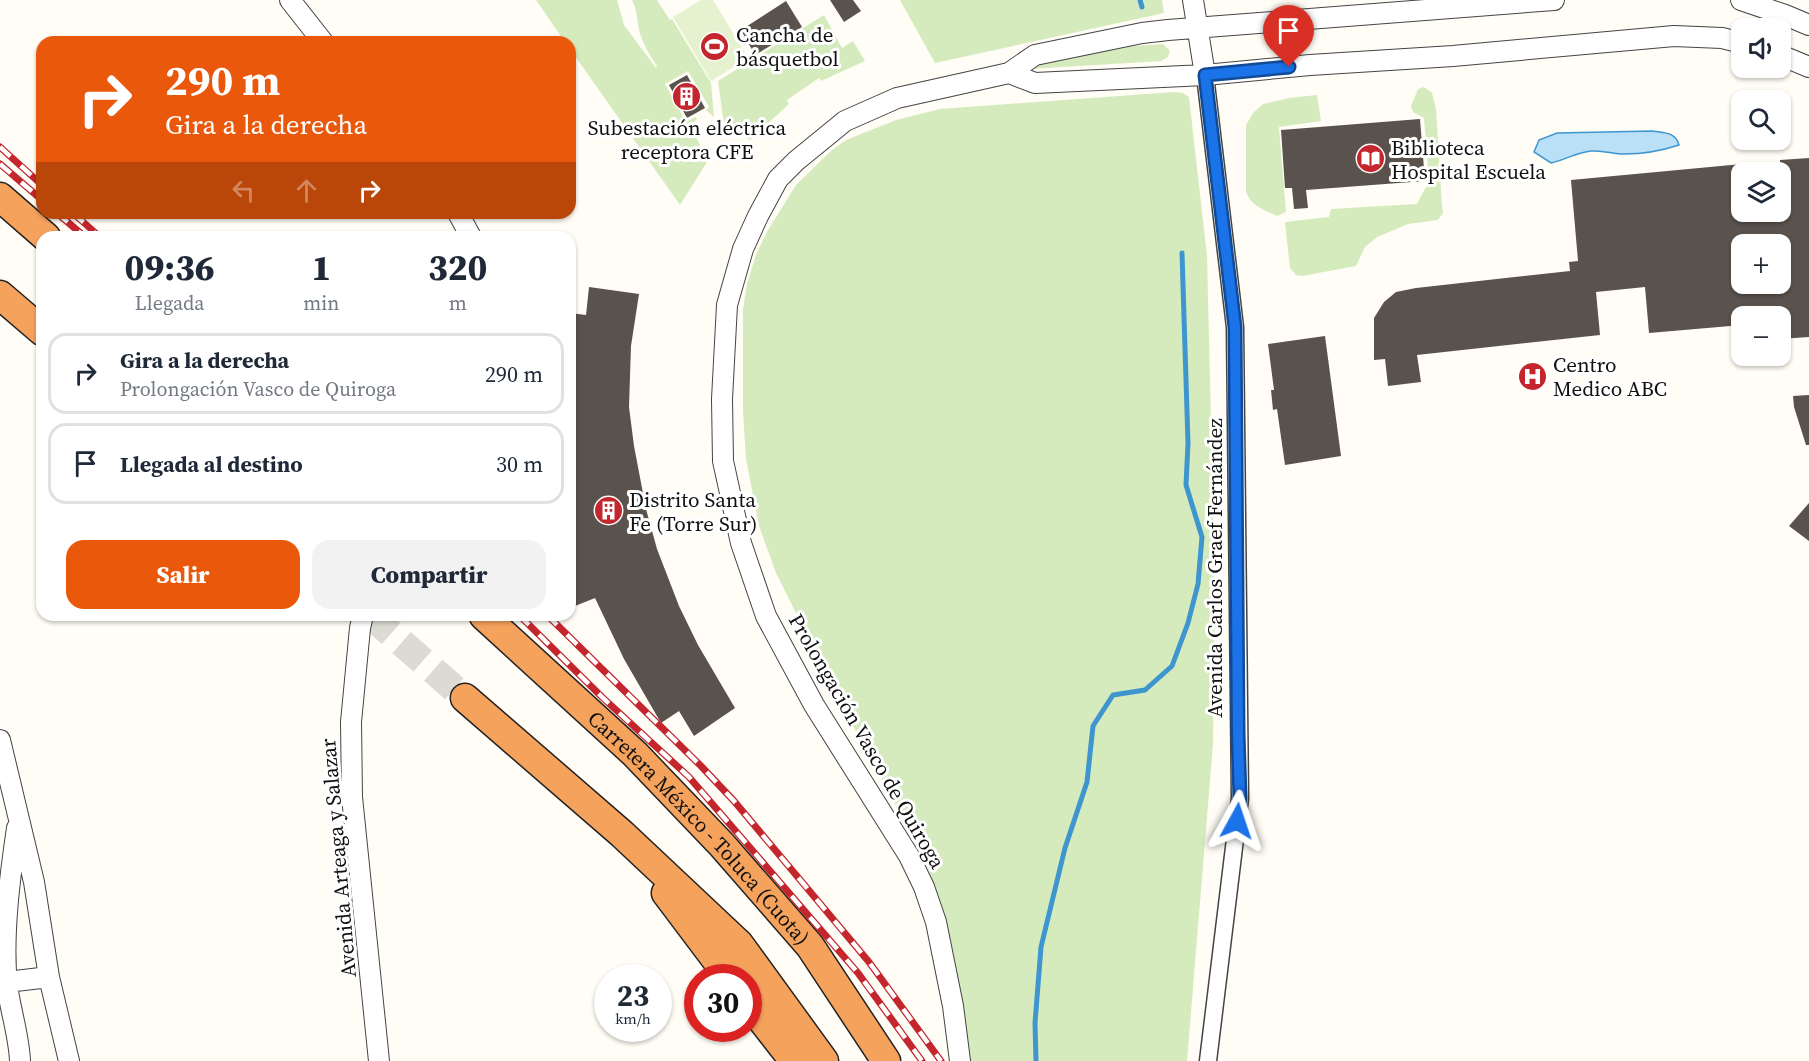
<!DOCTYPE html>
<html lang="es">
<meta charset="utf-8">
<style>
body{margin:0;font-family:"Source Serif 4",serif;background:#f2f2f3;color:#1f2937;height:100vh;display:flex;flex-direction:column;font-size:22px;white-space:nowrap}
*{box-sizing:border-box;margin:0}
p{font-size:20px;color:#747a83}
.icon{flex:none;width:33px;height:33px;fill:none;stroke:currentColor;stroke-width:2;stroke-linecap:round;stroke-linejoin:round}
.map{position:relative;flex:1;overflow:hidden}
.details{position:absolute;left:36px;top:231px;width:540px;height:390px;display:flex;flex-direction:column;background:#fff;border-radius:18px;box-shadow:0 2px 4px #0004}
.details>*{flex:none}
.guide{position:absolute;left:36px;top:36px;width:540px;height:183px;border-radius:18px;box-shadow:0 2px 4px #0004;background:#ea580c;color:#fff;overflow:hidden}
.buttons{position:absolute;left:1731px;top:18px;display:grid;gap:12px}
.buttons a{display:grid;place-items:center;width:60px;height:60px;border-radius:12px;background:#fff;box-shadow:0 2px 4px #0004;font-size:30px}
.speed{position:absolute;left:594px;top:964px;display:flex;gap:12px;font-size:30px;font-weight:700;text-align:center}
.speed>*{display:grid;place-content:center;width:78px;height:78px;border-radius:50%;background:#fff;box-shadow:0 2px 4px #0004;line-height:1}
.speed small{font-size:15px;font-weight:400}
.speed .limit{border:9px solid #d22;background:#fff;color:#111}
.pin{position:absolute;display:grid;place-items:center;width:51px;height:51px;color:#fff;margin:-62px -26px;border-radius:50% 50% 50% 0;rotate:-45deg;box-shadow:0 0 6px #0007}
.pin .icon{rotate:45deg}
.me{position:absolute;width:66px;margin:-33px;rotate:5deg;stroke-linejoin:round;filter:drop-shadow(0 0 4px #0008)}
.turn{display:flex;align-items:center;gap:21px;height:126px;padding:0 30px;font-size:27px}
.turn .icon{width:78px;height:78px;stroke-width:2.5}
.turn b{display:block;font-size:42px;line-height:51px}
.lanes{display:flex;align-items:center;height:57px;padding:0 30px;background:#0003;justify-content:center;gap:30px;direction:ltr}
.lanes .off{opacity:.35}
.eta{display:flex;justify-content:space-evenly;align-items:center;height:102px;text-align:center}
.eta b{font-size:36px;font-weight:800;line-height:42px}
.button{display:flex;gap:12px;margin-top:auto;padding:12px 30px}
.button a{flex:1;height:69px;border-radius:18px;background:#ea580c;color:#fff;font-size:24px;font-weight:800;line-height:69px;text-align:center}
.button a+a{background:#f2f2f3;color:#1f2937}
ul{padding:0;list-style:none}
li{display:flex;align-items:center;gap:18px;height:81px;margin:0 12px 9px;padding:0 18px;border:3px solid #e0e1e3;border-radius:18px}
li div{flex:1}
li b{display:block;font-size:22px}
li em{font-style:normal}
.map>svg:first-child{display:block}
.green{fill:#d5ebbd}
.pitch{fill:#e6f2cf}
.water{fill:#b9e0f7;stroke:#3f96cf;stroke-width:1.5}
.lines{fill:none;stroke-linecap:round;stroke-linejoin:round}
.stream{stroke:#3f96cf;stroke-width:5}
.building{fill:#5a524d;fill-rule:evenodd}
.motorway-tunnel{stroke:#dbdad3;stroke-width:28;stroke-dasharray:28 14;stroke-linecap:butt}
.minor-casing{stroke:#444;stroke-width:19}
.tertiary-casing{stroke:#444;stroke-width:22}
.motorway-casing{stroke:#222;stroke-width:31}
.minor{stroke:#fff;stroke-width:16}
.tertiary{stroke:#fff;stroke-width:20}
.motorway{stroke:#f5a25d;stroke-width:28}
.rail-casing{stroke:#c4262e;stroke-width:7}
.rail{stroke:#fff;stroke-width:4.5;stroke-dasharray:14;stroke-linecap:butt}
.route-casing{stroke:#114b97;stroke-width:15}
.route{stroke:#1a73e8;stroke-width:10}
.labels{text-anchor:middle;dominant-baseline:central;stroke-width:6;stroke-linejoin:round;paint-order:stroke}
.poi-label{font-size:21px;fill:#111;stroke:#fff;text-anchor:start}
.street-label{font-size:21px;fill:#111;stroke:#fff}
</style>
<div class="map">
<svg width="1809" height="1061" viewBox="0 0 1809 1061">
<rect width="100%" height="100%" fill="#fffdf5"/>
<path class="green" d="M536,0H617L624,25L656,68L657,66C650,56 642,42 639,30C637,19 637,10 632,0H657L670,20L672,19L711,83L714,117L706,110L709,107L688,71L665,84L686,122L695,117L697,119L691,125L707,162L680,205L570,49V42H565Z
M900,0H1162L1164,13L935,63Z
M824,15L842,48L853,41L865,61L821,81L819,78L787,100L789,104L750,140L724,125L718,81Z
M1163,44L1170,51L1168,57L1161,61L1030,69L1031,64L1133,46Z
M1424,87L1432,93L1436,109L1442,205L1443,213L1438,220L1408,224L1377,237L1365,247L1356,266L1302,276L1296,275L1290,268L1285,222L1329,217L1331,209L1417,204L1429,181L1424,118L1413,112L1411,106L1418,89Z
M1174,92L1183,93L1189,97L1207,256L1215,586L1213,744L1187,1061H970L951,943L944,913L933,881L920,850L845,711L776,573L759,526L746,459L743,412V309L747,284L756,254L768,230L796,185L832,150L846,140L896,120L940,109Z
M1317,95L1321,121L1279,127L1286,212L1277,216C1264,210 1251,206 1246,192V125L1253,113L1263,104L1289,98Z"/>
<path class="pitch" d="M701,0H713L748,58L711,81L673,17Z"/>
<path class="water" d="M1653,131C1664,133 1676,132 1679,145C1661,151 1642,154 1624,154C1613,154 1603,150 1591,151C1578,152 1564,160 1551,163L1534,152L1539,140L1557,133Z"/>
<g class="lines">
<path class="stream" d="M1140,0L1142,7
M1036,1061L1035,1023L1041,947L1065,848L1087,782L1093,726L1113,695L1145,690L1172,666L1188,623L1198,584L1202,537L1186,485L1188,443L1182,253"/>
</g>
<path class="building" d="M830,0H853L861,11L844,22Z
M786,1L802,27L755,55L741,30Z
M687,75L705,108L687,118L669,85Z
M1420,119L1425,181L1306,190L1308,208L1294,209L1292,188H1285L1281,130Z
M1809,158V337L1780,339V316H1742V325L1649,333L1645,287L1596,292L1600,335L1417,355L1421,382L1388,386L1385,359L1374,360V318L1384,302L1396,292L1416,288L1570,271L1569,262L1578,261L1571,180L1742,164V212H1780V160ZM1742,244H1780V284H1742Z
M589,287L639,294L631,346L629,407L634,446L646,509L657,549L679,606L698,645L735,708L694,736L679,711L661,723L624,659L595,598L570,608V313L586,315Z
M1325,336L1341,456L1285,465L1277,409L1273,410L1271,390H1274L1268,344Z
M1809,395V445H1806L1794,407L1793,396Z
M1809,503V541L1789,526Z"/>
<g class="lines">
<path class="motorway-tunnel" d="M370,615L465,698"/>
<defs>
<path id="minor" d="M1205,75L1235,327L1240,798L1208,1061"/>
<path id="tertiary" d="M290,0L323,42
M1193,0L1205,75
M1741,0L1785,15L1809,25
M1780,55L1809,67
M1009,73L1035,83L1205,75L1310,65L1453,56L1674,36L1722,38L1742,43
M458,213L471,237
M363,615L360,628L351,722L352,797L379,1061
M0,740L34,882L49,977L69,1061
M17,828C10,876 2,936 7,984C10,1010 19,1035 20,1061
M7,982L49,977
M960,1061L953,1006L936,922L924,887L909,856L814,705L766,616L741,543L723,461L722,399L727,305L743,249L758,216L778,179L796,161L845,121L897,98L1009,73L1035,55L1142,33L1168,30L1554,0"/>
<g id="motorway">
<path d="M0,197L46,237"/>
<path d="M0,295L42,331"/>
<path id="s1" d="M484,616L635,754L722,845L810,946L886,1061"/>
<path d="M465,698L622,834L739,944L824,1061"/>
<path d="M666,893L730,978"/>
<path d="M748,1002L794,1061"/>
</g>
</defs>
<use href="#minor" class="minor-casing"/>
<use href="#tertiary" class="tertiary-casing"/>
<use href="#motorway" class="motorway-casing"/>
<use href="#minor" class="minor"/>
<use href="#tertiary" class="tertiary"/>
<use href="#motorway" class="motorway"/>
<defs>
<path id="rail" d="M0,147L42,185
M0,164L42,200
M57,213L85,237
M73,213L100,237
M519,615L603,698L689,777L858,973L922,1061
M547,615L701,766L734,801L869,962L941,1061"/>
</defs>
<use href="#rail" class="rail-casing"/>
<use href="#rail" class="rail"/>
</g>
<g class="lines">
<defs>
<path id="route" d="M1237,821L1240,798L1238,734L1235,327L1205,75L1289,67"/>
</defs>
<use href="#route" class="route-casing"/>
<use href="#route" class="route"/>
</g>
<defs>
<symbol id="stadium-disc" viewBox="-11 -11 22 22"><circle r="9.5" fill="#c4262e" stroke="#fff"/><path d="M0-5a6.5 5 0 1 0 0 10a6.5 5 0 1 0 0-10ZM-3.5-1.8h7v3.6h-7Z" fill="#fff"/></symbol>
<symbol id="building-disc" viewBox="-11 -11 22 22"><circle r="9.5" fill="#c4262e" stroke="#fff"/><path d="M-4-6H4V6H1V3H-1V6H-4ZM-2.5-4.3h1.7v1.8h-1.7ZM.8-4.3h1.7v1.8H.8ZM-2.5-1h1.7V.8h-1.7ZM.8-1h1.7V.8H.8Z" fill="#fff"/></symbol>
<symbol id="library-disc" viewBox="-11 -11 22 22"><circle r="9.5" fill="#c4262e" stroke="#fff"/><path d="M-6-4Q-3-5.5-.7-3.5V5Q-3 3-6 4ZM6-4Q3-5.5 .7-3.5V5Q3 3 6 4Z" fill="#fff"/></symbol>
<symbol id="hospital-disc" viewBox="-11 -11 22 22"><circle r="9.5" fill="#c4262e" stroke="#fff"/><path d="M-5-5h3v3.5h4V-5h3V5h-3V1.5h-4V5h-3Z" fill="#fff"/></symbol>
</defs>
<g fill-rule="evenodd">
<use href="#stadium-disc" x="698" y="30" width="33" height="33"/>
<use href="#building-disc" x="670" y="80" width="33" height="33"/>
<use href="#library-disc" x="1354" y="142" width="33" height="33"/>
<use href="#hospital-disc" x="1516" y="360" width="33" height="33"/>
<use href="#building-disc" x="592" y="494" width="33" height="33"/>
</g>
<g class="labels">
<g class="poi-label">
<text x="736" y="34">Cancha de<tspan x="736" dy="24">básquetbol</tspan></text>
<text x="687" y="127" text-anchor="middle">Subestación eléctrica<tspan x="687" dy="24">receptora CFE</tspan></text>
<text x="1391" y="147">Biblioteca<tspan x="1391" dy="24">Hospital Escuela</tspan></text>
<text x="1553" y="364">Centro<tspan x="1553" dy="24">Medico ABC</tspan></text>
<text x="629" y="499">Distrito Santa<tspan x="629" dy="24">Fe (Torre Sur)</tspan></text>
</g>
<g class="street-label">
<text transform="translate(1214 568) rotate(-90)">Avenida Carlos Graef Fernández</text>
<text transform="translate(867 741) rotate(60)">Prolongación Vasco de Quiroga</text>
<text stroke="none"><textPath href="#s1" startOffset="302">Carretera México - Toluca (Cuota)</textPath></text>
<text transform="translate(338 858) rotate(-95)">Avenida Arteaga y Salazar</text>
</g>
</g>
</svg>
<div class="buttons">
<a><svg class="icon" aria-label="sound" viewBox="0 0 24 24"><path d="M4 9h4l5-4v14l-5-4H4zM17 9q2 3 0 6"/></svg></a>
<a><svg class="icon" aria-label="search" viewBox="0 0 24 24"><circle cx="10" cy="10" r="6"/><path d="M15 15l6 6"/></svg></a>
<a><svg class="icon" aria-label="layers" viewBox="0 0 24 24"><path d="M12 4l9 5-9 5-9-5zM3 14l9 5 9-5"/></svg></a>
<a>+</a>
<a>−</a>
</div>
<div class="speed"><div>23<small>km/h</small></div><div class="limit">30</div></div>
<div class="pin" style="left:1289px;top:67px;background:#d93025"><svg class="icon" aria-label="arrive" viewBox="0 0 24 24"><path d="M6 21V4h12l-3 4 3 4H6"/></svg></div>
<svg class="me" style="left:1237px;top:821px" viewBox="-20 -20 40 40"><path d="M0-17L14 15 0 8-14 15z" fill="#1a73e8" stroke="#fff" stroke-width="4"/></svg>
<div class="guide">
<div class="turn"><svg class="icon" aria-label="right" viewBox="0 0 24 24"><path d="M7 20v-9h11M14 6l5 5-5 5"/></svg><div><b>290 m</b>Gira a la derecha</div></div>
<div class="lanes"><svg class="icon off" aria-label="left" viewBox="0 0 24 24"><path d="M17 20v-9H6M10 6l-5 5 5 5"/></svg><svg class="icon off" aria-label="ahead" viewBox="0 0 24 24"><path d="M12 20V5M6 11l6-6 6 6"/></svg><svg class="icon" aria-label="right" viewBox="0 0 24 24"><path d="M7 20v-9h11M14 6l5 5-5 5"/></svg></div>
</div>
<section class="details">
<div class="eta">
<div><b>09:36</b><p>Llegada</p></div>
<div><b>1</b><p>min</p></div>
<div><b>320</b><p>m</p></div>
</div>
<ul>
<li><svg class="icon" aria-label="right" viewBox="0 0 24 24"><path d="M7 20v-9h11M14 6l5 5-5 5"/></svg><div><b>Gira a la derecha</b><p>Prolongación Vasco de Quiroga</p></div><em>290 m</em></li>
<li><svg class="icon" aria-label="arrive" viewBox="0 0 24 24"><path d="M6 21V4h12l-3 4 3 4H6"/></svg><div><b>Llegada al destino</b></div><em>30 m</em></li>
</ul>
<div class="button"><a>Salir</a><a>Compartir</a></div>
</section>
</div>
